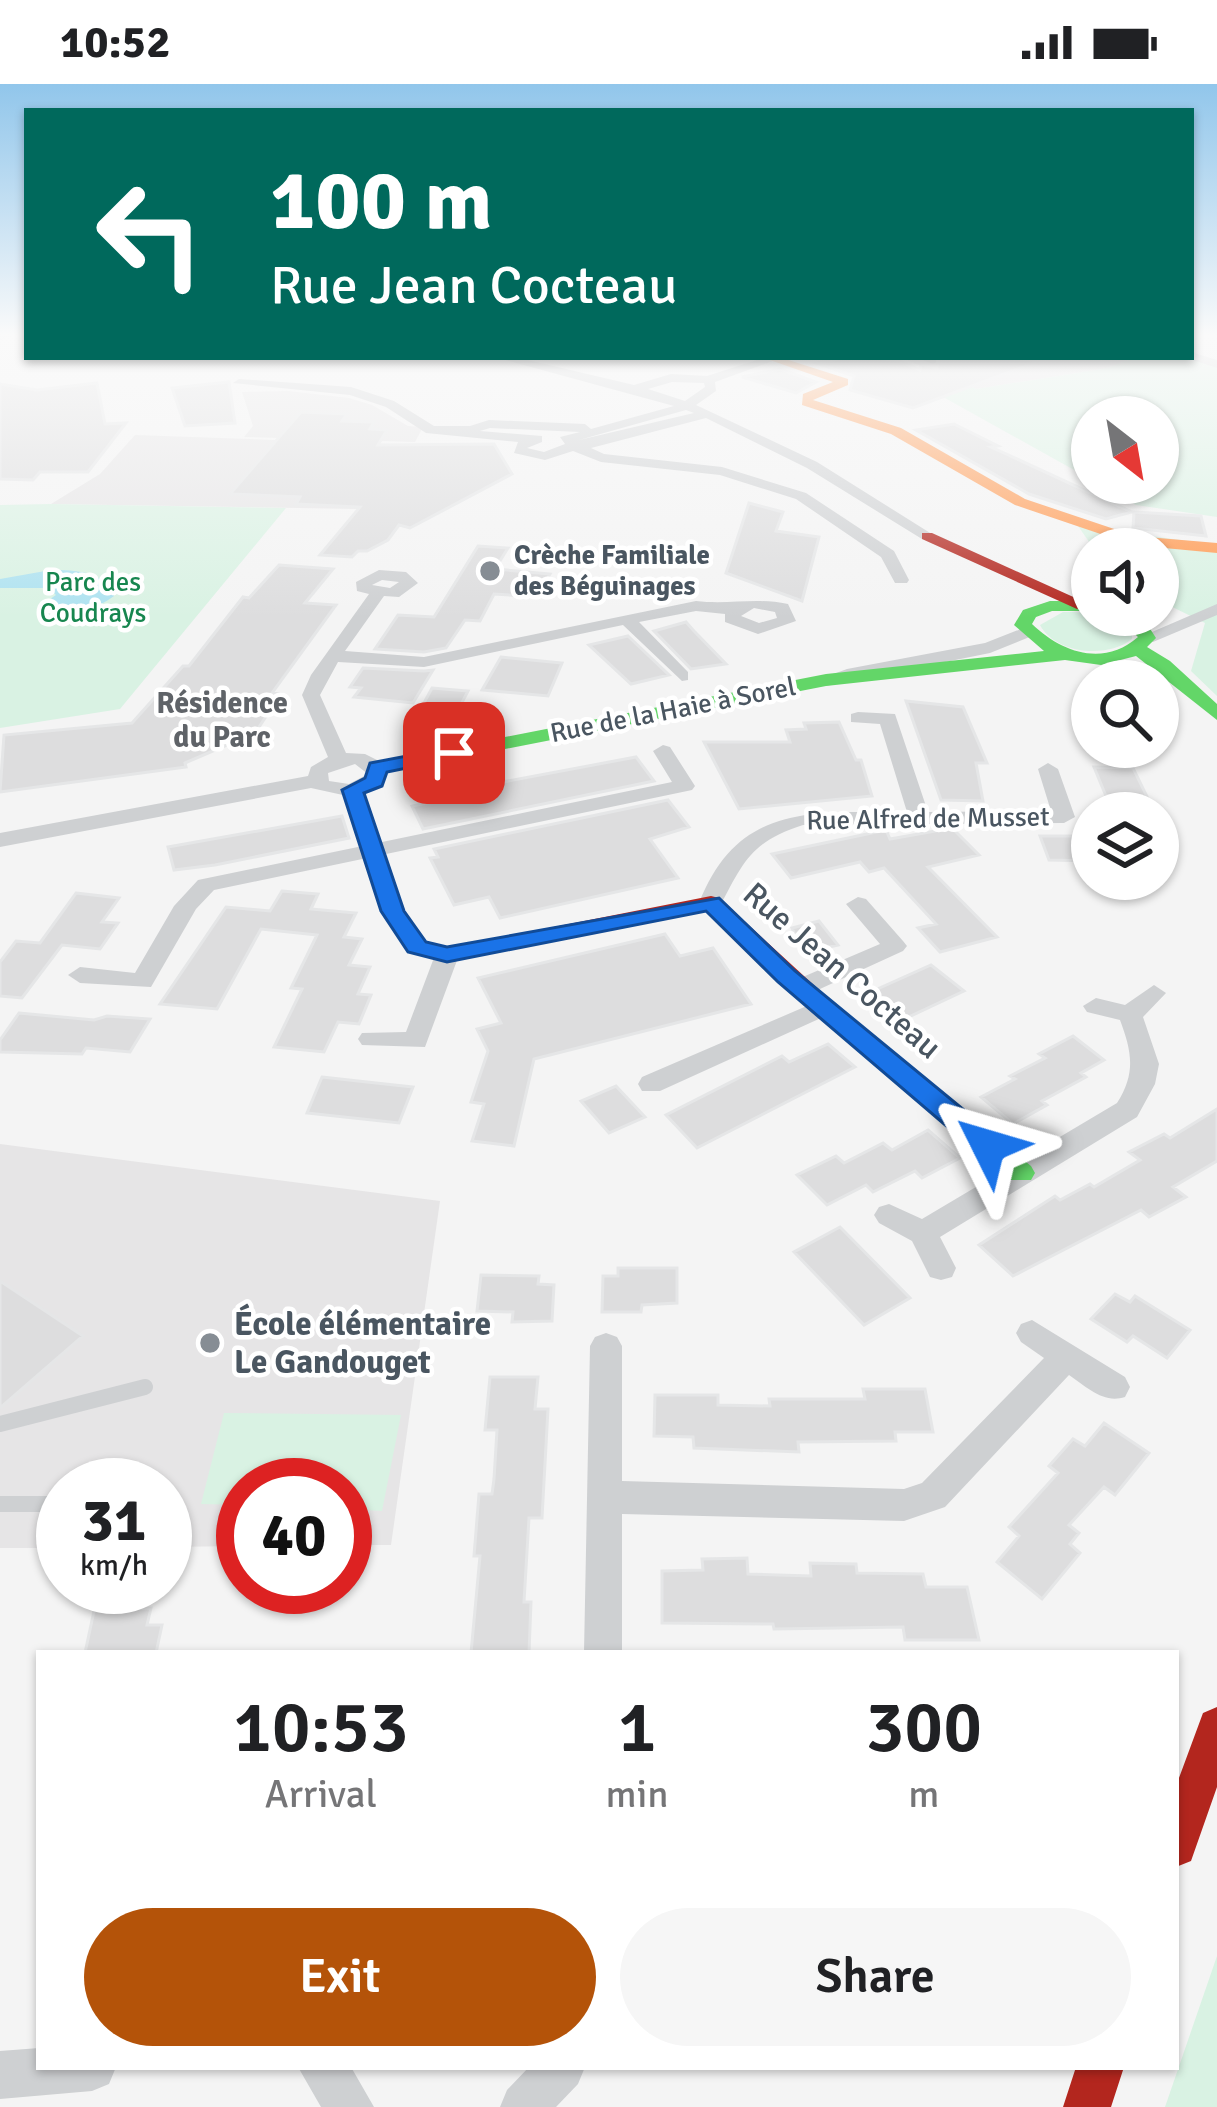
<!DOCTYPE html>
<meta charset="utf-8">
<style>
body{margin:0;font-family:Signika,sans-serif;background:#f6f6f6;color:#202124;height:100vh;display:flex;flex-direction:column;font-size:45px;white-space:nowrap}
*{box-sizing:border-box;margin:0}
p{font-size:39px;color:#757577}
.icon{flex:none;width:66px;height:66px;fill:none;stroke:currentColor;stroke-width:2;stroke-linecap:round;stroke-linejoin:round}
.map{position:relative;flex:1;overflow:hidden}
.sheet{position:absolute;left:36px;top:1566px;width:1143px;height:420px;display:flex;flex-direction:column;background:#fff;border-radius:0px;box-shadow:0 3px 9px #0004}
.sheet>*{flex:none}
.hud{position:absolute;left:24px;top:24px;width:1170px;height:252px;border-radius:0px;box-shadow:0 3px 9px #0004;background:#00695c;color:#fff;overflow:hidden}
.needle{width:78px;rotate:149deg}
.buttons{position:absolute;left:1071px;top:312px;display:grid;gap:24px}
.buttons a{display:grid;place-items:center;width:108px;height:108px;border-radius:50%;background:#fff;box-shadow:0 3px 9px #0004;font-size:60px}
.speed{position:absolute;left:36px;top:1374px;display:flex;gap:24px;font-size:60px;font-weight:700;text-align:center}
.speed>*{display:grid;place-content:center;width:156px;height:156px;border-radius:50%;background:#fff;box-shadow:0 3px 9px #0004;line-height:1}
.speed small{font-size:30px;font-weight:400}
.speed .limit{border:18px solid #d22;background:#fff;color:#111}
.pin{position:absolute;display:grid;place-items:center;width:102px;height:102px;color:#fff;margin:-51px;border-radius:24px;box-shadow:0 6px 18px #0006}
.me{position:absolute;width:132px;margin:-66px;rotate:310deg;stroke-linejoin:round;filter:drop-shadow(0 0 9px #0008)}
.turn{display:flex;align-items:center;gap:42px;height:252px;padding:0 48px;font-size:54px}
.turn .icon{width:156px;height:156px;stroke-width:2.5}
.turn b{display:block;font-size:84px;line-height:102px}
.eta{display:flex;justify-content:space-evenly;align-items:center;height:204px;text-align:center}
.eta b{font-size:72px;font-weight:600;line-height:84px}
.cta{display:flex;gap:24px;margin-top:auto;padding:24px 48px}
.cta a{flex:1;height:138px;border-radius:72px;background:#b45309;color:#fff;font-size:48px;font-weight:600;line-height:138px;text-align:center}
.cta a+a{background:#f6f6f6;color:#202124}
.status{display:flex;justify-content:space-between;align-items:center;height:84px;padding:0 60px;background:#fff;direction:ltr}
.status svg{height:33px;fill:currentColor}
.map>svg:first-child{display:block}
.education{fill:#e6e5e6}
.green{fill:#d9f2e3}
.water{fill:#aee2f0}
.building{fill:#ddddde;stroke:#e5e6e7;stroke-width:3}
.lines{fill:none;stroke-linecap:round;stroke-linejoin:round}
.lane-far1{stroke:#ced0d2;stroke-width:6}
.lane{stroke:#ced0d2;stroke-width:16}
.street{fill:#ced0d2;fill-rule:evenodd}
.fast{fill:#63d668;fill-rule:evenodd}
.slow{fill:#ff974d;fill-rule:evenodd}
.jam{fill:#b3261e;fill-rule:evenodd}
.route{fill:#1a73e8;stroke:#114b97;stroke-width:3}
.poi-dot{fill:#868d94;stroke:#fff;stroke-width:4.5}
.labels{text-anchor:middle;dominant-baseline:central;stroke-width:9;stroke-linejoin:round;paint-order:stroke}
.far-poi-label{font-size:27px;font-weight:bold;fill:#4a5661;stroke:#fff;text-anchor:start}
.far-park-label{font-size:27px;fill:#17864f;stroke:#fff}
.far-street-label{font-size:27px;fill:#4a5661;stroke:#fff}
.far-neighbourhood-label{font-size:30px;font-weight:bold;fill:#5f6368;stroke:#fff}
.street-label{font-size:33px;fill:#4a5661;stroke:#fff}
.poi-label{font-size:33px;font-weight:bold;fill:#4a5661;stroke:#fff;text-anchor:start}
</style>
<div class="status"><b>10:52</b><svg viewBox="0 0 49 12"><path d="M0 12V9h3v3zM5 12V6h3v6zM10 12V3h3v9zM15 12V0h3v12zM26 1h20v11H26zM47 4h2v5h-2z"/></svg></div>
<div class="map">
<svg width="1217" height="2023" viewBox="0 0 1217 2023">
<rect width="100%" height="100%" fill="#f4f4f4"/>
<path class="education" d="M900,273H1136L1108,284L976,305Z
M288,307L349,314L372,321L408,342L423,343L415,358L244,353L253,342L242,308Z
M135,351L445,362L425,397L358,425L51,420L100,390Z
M0,1060L440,1117L391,1461H345V1401H243V1462L165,1463V1401H63V1464H0Z"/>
<path class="green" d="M1136,273H1186L1217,284V433L1136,421L1097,399H1158V333H1092V396L936,309L938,286L976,305L1108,284Z
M51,420L286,424L120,625L0,644V421Z
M1078,442L1217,461V612L1191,587L1205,539L1158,516V465H1094Z
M1063,528C1090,528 1110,529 1132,548V555C1108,575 1055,570 1040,541Z
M224,1329L401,1331L382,1427L345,1425V1401H243V1421L201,1420Z
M1217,1872V2023H1165Z"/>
<path class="water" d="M51,486C75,486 106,487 114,512C91,529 70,531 41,527L40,522L56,511L49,504H0V495Z"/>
<path class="building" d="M849,273L897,276L920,286L921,280L937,284L939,273L1042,276L913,324L850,306L854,292L816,279Z
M780,285L816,298L796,309L742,293Z
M229,298L235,339L185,342L172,304Z
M97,299L105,340L126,339L88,388H40L33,396L0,395V300L37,306Z
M301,328L347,330L342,337L374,338L370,345L387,346L378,361L494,360L512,390L410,444L399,441L388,456L367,467H358L352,473L320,471L360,423L296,420L300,413L230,410Z
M954,340L998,362L991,363L1132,428L1106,435L1029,410L916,346Z
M749,419L783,428L776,447L819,453L802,517L726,489Z
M1134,428L1201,432L1206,452L1133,444Z
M478,462L508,464L495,485L550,490L537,513L494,510L480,537L465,536L446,564L424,568L375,565L398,531L434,533Z
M279,481L333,485L305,519L336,521L272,609L281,610L255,649L185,679L186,683L0,708L4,651L132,639L183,582H189L243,513L249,514Z
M686,538L694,547L726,580L691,585L654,547Z
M628,552L669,591L631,600L589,561Z
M501,573L562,579L548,612L482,606Z
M363,584L424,587L433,586L413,619L354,613L361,604L350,603Z
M432,604L468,607L454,634L418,630Z
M906,617L963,623L987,679H976L983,717L941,716Z
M839,638L856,676H861L872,712L739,725L704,658H790L786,646L806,645L804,639Z
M636,673L654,697L423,745L412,722L447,715L444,709Z
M1094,683L1133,684L1155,729H1113Z
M668,716L689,743L650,755L678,794L500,834L489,813L454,821L430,774L438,773L434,765Z
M342,732L349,754L215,781L174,786L168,763Z
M952,744L979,771L928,783L997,853L940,868L918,844L936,840L884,784L869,788L860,778L791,794L772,770L886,746L890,755Z
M1040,752H1092V777L1049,776Z
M282,807L318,810L311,825L356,829L344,853L362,855L349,881L370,883L358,910L371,911L359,940L338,938L324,968L274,963L302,905L291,904L317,851L261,845L217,925L160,920L226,823L270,827Z
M76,809L119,814L102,838L118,839L100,865L62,861L22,914L0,912V878L16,857L40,859Z
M819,837L838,861L803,869L792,844Z
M665,850L680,872L713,864L751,920L534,975L514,1062L472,1057L484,1020L471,1018L488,967L477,945L501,939L478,894Z
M931,881L964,907L898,938L864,911Z
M19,929L94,936L107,932L150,935L130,968L86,964L82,970L0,968V956Z
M1073,952L1104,976L1081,989L1086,993L1042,1017L1047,1021L1013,1040L981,1013L1015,995L1010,992L1045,974L1039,970Z
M828,960L855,983L697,1064L666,1031L782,972L789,978Z
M322,993L367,998L413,1003L399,1039L307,1029Z
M616,1002L645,1033L609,1049L581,1017Z
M1217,1025V1077L1173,1103L1186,1113L1149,1133L1141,1126L1013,1192L979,1161L1055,1112L1060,1116L1090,1100L1094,1103L1140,1076L1129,1068L1164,1050L1170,1054Z
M928,1046L960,1074L922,1094L915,1087L873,1108L866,1101L827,1121L797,1091L836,1072L844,1079L883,1059L892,1066Z
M840,1143L910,1214L864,1241L794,1168Z
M618,1184H677V1219L642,1221L641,1228H602L603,1192H618Z
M481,1191L539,1192L538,1200L554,1201L552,1237L512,1238L513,1228L477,1227Z
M0,1197L83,1252L0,1324Z
M1115,1210L1130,1218L1135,1212L1190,1246L1167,1274L1133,1252L1127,1258L1091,1235Z
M490,1293H538L535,1325H548L542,1434H529L524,1518H531L529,1569H471L480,1472H474L479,1410H492L494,1395L497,1346H485Z
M863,1305H925L933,1348H895L896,1357L798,1358L799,1368L694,1364L693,1353L654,1352L655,1311H718V1321L770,1322L769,1315H865Z
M1104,1339L1149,1369L1115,1411L1104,1403L1069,1441L1079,1449L1070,1460L1080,1469L1042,1515L997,1478L1019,1452L1009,1443L1058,1389L1049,1382L1073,1355L1085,1362Z
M747,1474L748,1490L811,1492L810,1479L856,1480L857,1489L923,1490L926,1503H967L979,1556H905L903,1543L774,1545L773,1540L662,1539V1487L703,1486L702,1475Z
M151,1524L147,1541H162L156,1569H85L94,1527Z"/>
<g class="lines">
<path class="lane-far1" d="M923,273L933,277"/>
<path class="lane" d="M0,1340L145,1303
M0,1420H60"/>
<path class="street" d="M0,251H15L0,256Z
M1191,268L1217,276V284L1187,274Z
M494,273H515L634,301L671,290L707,292L766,273H784L715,298L716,307L696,321L817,378L935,452L922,455L807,384L706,334L591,364L604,370L722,383L806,409L894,467L909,496L907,499H895L881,473L796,415L720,391L601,378L573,367L545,376L514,369L518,358L426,349L386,323L350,311L233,299L239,295L351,303L394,317L434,342H470L489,336L585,340L591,345L674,322ZM672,298L704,299L705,303L685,317L648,305ZM686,326L694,329L579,356ZM490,344L580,348L560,353L565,360L544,368L527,364L542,358V352L480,347Z
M379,486L406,488L418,499L399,513L384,512L345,567L424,573L696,517C729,521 755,513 788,520L796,537L758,550L725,538V530L696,527L639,538L688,588V596L682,597L623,541L424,583L338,578L320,611L346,669L365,670L385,680V697L352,713L311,704L0,763V749L308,692L311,683L328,673L302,611L311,591L369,510L357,507L356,498ZM382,496L399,498L390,504L372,501ZM754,524L775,528L777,534L759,539L741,532ZM355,680L368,690L349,700L329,697L328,689Z
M1217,520V531L1153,558L1138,554Z
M1026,543L1032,544V552L990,569L826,602L817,596L847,585L985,559Z
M858,628L895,630L928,728L1051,727L1038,685L1048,679L1058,685L1075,733L1064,739L803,741C750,758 743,779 719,824H703L699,819C739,717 815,729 907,728L880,640L851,638V630Z
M663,661L670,663L695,702L692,706L214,806L196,825L151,903L80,899L68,891L80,883L135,889L174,822L198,796L672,698L653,667Z
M858,813L866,815L903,857L907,862L903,867L809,910H791L788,904L791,898L880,860L846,820Z
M447,864L459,871L425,963L362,961L358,955L362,949L406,948L435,871Z
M1154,901L1166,909L1143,933L1159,980L1155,1000L1137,1033L940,1153L956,1184L952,1193L941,1196L930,1193L912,1157L879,1139L874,1131L879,1123L889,1120L922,1135L1117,1019C1136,989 1132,968 1120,936L1087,928L1083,922L1096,914L1125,921Z
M823,915L836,923L832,929L660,1007H642L638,1000L642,993Z
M1032,1236L1125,1293L1130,1303L1125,1313C1103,1320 1087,1303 1069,1291L945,1423L904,1437L622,1430V1569H584L590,1262L595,1253L606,1249L617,1253L622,1262V1397L904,1405L922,1399L1044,1274L1021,1258L1016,1249L1021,1240Z
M39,1964V1983H116L109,2000L92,2007L0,2015V1967Z
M298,1983H351L374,2023H321Z
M529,1983H585L578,2000L556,2023H500L507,2006Z"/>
<path class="fast" d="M1050,517H1092V527H1052L1036,533L1032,540C1062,569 1104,583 1138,553L1115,531C1138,531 1144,534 1156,554L1147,563L1170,577L1217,620V636L1136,572L1101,581L1065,576L826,602L378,690L368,684L378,678L826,590L1044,567L1014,541L1023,526Z
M852,940L861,942L1031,1082L1035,1089L1031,1096H1011L843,954L839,948Z"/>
<path class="slow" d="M761,273H779L848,295V301L813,316L901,344L1025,415L1135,452L1217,459V469L1133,461L1015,421L891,350L802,321L803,310L833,298Z"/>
<path class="jam" d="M922,449H932L1091,521L1077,525L922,455Z
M352,701L362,707L405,827L425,858L447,864L711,812L719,814L865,948L852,956L843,954L706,827L447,878L409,868L381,827L342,707Z
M1217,1623V1703L1191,1777L1176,1783V1702L1203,1629Z
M1076,1983H1124L1111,2023H1063Z"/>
</g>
<linearGradient id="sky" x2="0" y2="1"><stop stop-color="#91c6eb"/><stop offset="0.47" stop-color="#fafafa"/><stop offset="1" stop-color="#fafafa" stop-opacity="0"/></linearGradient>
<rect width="1217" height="534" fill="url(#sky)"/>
<path class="route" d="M454,663L464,669L461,673L387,688L382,702L364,709L404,827L426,858L447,863L719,814L795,887L998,1054L1002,1062L998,1069H978L778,898L706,827L447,878L408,868L381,827L342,706L365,694L370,679Z"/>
<g class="poi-dot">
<circle cx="490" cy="487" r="12"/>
<circle cx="210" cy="1259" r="12"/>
</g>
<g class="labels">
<g class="far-poi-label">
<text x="514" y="471">Crèche Familiale<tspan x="514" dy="31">des Béguinages</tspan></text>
</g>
<g class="far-park-label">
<text x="93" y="498">Parc des<tspan x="93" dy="31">Coudrays</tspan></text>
</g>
<g class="far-street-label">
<text transform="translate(673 626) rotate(-11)">Rue de la Haie à Sorel</text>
<text transform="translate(928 735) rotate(-1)">Rue Alfred de Musset</text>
</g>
<g class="far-neighbourhood-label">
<text x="222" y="619">Résidence<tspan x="222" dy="34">du Parc</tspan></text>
</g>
<g class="street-label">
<text transform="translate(842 887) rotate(41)">Rue Jean Cocteau</text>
</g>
<g class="poi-label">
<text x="234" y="1240">École élémentaire<tspan x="234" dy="38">Le Gandouget</tspan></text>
</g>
</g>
</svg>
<div class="buttons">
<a><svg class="needle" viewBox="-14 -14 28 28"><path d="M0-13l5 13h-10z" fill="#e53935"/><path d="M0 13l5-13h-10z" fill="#757577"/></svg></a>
<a><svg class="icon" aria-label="sound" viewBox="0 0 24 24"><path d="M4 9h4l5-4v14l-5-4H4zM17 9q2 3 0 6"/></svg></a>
<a><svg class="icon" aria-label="search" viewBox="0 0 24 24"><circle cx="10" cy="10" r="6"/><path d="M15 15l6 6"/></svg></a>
<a><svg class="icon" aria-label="layers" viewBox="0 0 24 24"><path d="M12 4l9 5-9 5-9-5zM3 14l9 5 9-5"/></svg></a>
</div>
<div class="speed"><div>31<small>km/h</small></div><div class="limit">40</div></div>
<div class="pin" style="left:454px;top:669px;background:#d93025"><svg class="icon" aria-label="arrive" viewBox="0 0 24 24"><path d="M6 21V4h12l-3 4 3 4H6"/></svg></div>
<svg class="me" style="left:988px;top:1062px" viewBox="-20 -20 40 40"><path d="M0-17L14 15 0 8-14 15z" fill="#1a73e8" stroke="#fff" stroke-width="4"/></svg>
<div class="hud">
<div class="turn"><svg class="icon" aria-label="left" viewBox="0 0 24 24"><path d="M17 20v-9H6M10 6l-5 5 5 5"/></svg><div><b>100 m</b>Rue Jean Cocteau</div></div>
</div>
<section class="sheet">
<div class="eta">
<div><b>10:53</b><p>Arrival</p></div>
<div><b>1</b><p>min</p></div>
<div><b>300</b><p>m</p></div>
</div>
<div class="cta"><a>Exit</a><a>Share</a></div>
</section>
</div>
